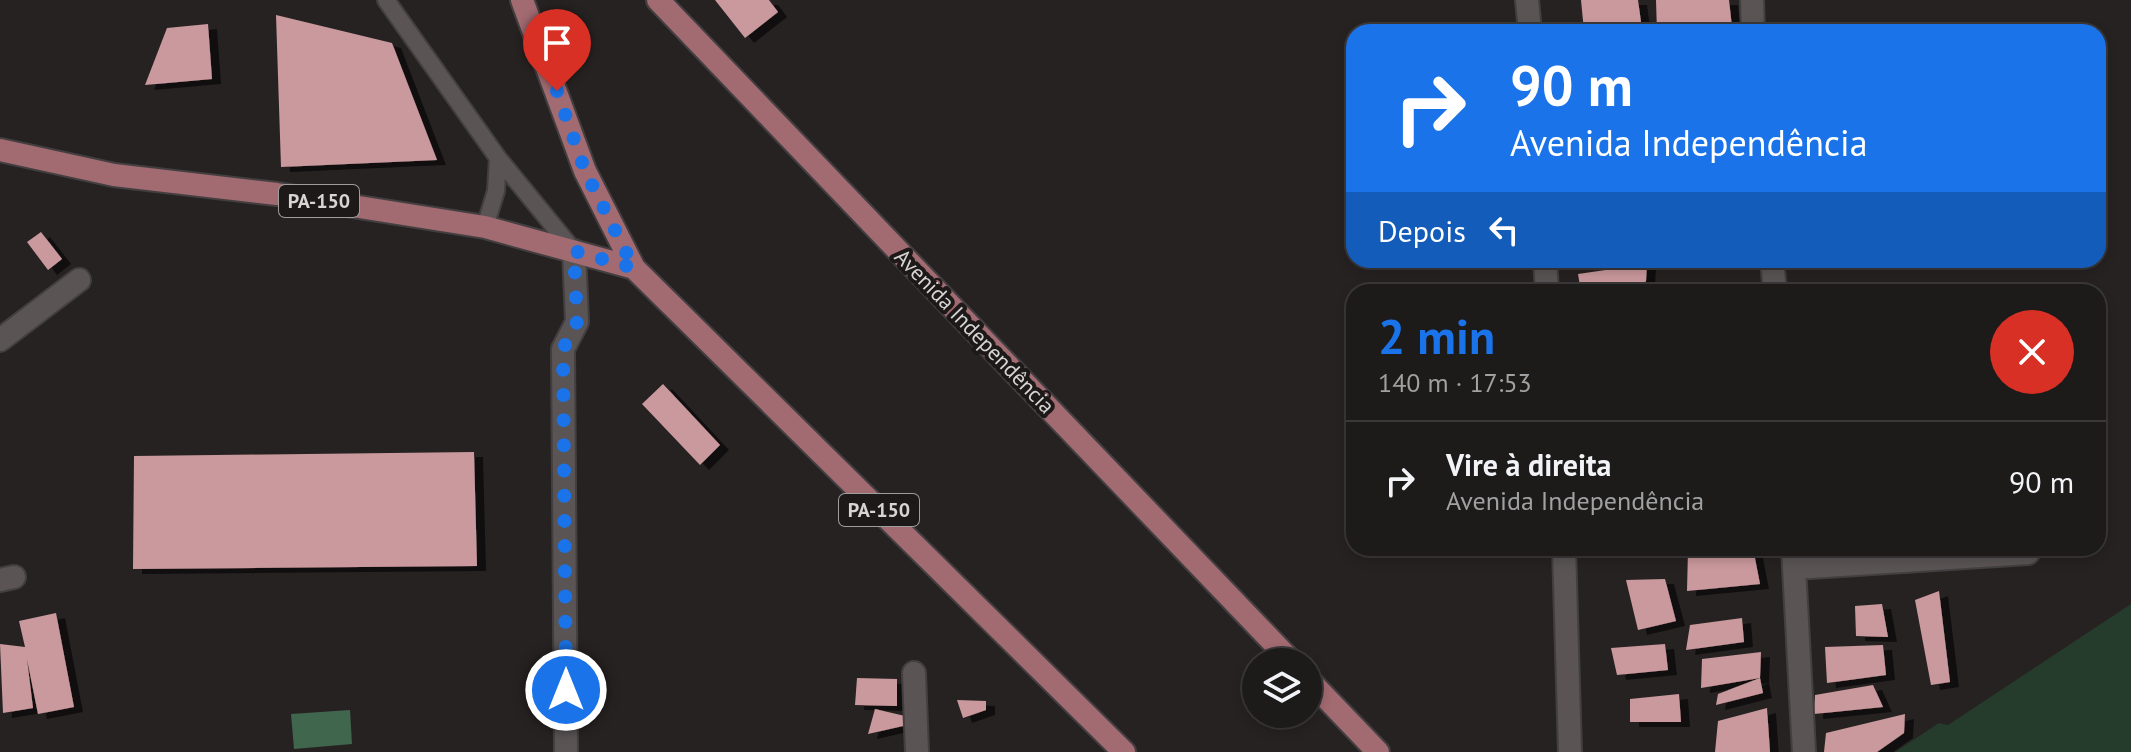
<!DOCTYPE html>
<html lang="pt">
<meta charset="utf-8">
<style>
body{margin:0;font-family:"PT Sans",sans-serif;background:#2a2727;color:#f1f3f6;height:100vh;display:flex;flex-direction:column;font-size:30px;white-space:nowrap}
*{box-sizing:border-box;margin:0}
p{font-size:26px;color:#a0a1a2}
.icon{flex:none;width:44px;height:44px;fill:none;stroke:currentColor;stroke-width:2;stroke-linecap:round;stroke-linejoin:round}
.map{position:relative;flex:1;overflow:hidden}
.sheet{position:absolute;left:1346px;top:284px;width:760px;height:272px;display:flex;flex-direction:column;background:#1d1a1a;border-radius:24px;box-shadow:0 4px 12px #0003,0 0 0 2px #3b3839}
.sheet>*{flex:none}
.hud{position:absolute;left:1346px;top:24px;width:760px;height:244px;border-radius:24px;box-shadow:0 4px 12px #0003,0 0 0 2px #3b3839;background:#1a73e8;color:#fff;overflow:hidden}
.tools{position:absolute;left:1242px;top:648px;display:grid;gap:16px}
.tools a{display:grid;place-items:center;width:80px;height:80px;border-radius:50%;background:#1d1a1a;box-shadow:0 4px 12px #0003,0 0 0 2px #3b3839;font-size:40px}
.pin{position:absolute;display:grid;place-items:center;width:68px;height:68px;color:#fff;margin:-82px -34px;border-radius:50% 50% 50% 0;rotate:-45deg;box-shadow:0 0 8px #0007}
.pin .icon{rotate:45deg}
.me{position:absolute;width:88px;margin:-44px;rotate:0deg;stroke-linejoin:round;filter:drop-shadow(0 0 6px #0008)}
.turn{display:flex;align-items:center;gap:28px;height:168px;padding:0 32px;font-size:36px}
.turn .icon{width:104px;height:104px;stroke-width:2.5}
.turn b{display:block;font-size:56px;line-height:68px}
.then{display:flex;align-items:center;height:76px;padding:0 32px;background:#0003;gap:16px;font-size:30px}
.round{display:grid;place-items:center;flex:none;width:84px;height:84px;border-radius:42px;background:#2a2727}
.head{display:flex;align-items:center;justify-content:space-between;height:136px;padding:0 32px}
h1{font-size:48px;font-weight:600;line-height:60px;color:#1a73e8}
ul{padding:0;list-style:none}
li{display:flex;align-items:center;gap:24px;height:120px;padding:0 32px;border-top:2px solid #3b3839}
li div{flex:1}
li b{display:block;font-size:30px}
li em{font-style:normal}
.map>svg:first-child{display:block}
.green{fill:#253c2d}
.water{fill:#40664e}
.building{fill:#ca999d;filter:url(#shadow)}
.lines{fill:none;stroke-linecap:round;stroke-linejoin:round}
.service-casing{stroke:#433f40;stroke-width:20}
.minor-casing{stroke:#433f40;stroke-width:26}
.primary-casing{stroke:#433f40;stroke-width:26}
.service{stroke:#5a5455;stroke-width:16}
.minor{stroke:#5a5455;stroke-width:22}
.primary{stroke:#a26a71;stroke-width:22}
.route{stroke:#1a73e8;stroke-width:14;stroke-dasharray:0 25.2}
.labels{text-anchor:middle;dominant-baseline:central;stroke-width:8;stroke-linejoin:round;paint-order:stroke}
.shield{fill:#1d1919;stroke:#9f9c9c;stroke-width:2}
.shield-label{font-size:20px;font-weight:bold;fill:#d7d4d4}
.street-label{font-size:22px;fill:#d7d4d4;stroke:#1d1919}
</style>
<div class="map">
<svg width="2131" height="752" viewBox="0 0 2131 752">
<defs>
<filter id="shadow"><feDropShadow dx="9" dy="5" stdDeviation="0" flood-color="#0009"/></filter>
</defs>
<rect width="100%" height="100%" fill="#272222"/>
<path class="green" d="M2131,604V752H1895L1939,723L1948,725Z"/>
<path class="water" d="M350,710L352,744L294,749L291,714Z"/>
<path class="building" d="M715,0H769L778,12L745,38Z
M1581,0H1638L1641,22L1584,31Z
M1656,0H1729L1732,27L1719,32H1657Z
M276,15L392,43L437,160L281,167Z
M208,24L212,79L145,85L167,28Z
M41,232L62,259L48,270L27,242Z
M1647,264L1646,281L1638,292H1581L1578,274Z
M663,384L720,445L700,465L642,404Z
M474,452L477,566L133,569L134,456Z
M1753,548L1760,584L1687,591L1688,550Z
M1665,579L1676,621L1638,630L1626,580Z
M1939,591L1950,682L1931,685L1915,600Z
M1882,604L1888,637L1856,636L1855,606Z
M56,613L74,707L38,714L27,659L33,708L3,713L0,644L25,647L19,621Z
M1742,618L1744,642L1686,650L1690,625Z
M1665,644L1668,670L1617,675L1611,648Z
M1883,645L1886,675L1827,683L1825,647Z
M1761,652L1760,678L1701,688L1702,659Z
M857,678L897,679V706L855,705Z
M1760,678L1763,693L1716,705L1718,694Z
M1873,685L1883,707L1814,714L1815,695Z
M1679,694L1681,722H1630V699Z
M957,700L986,701V710L963,718Z
M1767,708L1770,752H1715L1718,721Z
M875,709L905,716L903,726L868,734Z
M1905,714L1904,733L1877,752H1824L1826,733Z"/>
<g class="lines">
<defs>
<path id="service" d="M386,0L498,158L574,251
M485,227L496,191L498,158"/>
<path id="minor" d="M1527,0L1530,32
M1752,0L1753,32
M1545,260L1547,292
M1772,260L1775,292
M0,340L79,280
M1564,548L1570,752
M1793,548L1804,752
M1794,568L2028,553
M0,580L14,577
M914,673L917,752
M566,752L563,349L577,322L574,251"/>
<path id="primary" d="M522,0L585,171L634,268L1124,752
M658,0L1292,662
M0,150L114,175L277,194L485,227L634,268
M1308,679L1378,752"/>
</defs>
<use href="#service" class="service-casing"/>
<use href="#minor" class="minor-casing"/>
<use href="#primary" class="primary-casing"/>
<use href="#service" class="service"/>
<use href="#minor" class="minor"/>
<use href="#primary" class="primary"/>
</g>
<g class="lines">
<path class="route" d="M557,91L585,171L634,268L574,251L577,322L563,349L566,690"/>
</g>
<g class="labels">
<g class="shield">
<rect x="279" y="185" width="80" height="32" rx="6"/>
<rect x="839" y="494" width="80" height="32" rx="6"/>
</g>
<g class="shield-label">
<text x="319" y="201">PA-150</text>
<text x="879" y="510">PA-150</text>
</g>
<g class="street-label">
<text transform="translate(975 331) rotate(46)">Avenida Independência</text>
</g>
</g>
</svg>
<div class="tools">
<a><svg class="icon" aria-label="layers" viewBox="0 0 24 24"><path d="M12 4l9 5-9 5-9-5zM3 14l9 5 9-5"/></svg></a>
</div>
<div class="pin" style="left:557px;top:91px;background:#d93025"><svg class="icon" aria-label="arrive" viewBox="0 0 24 24"><path d="M6 21V4h12l-3 4 3 4H6"/></svg></div>
<svg class="me" style="left:566px;top:690px" viewBox="-20 -20 40 40"><circle r="17" fill="#1a73e8" stroke="#fff" stroke-width="3"/><path d="M0-11L8 9 0 5-8 9z" fill="#fff"/></svg>
<div class="hud">
<div class="turn"><svg class="icon" aria-label="right" viewBox="0 0 24 24"><path d="M7 20v-9h11M14 6l5 5-5 5"/></svg><div><b>90 m</b>Avenida Independência</div></div>
<div class="then">Depois<svg class="icon" aria-label="left" viewBox="0 0 24 24"><path d="M17 20v-9H6M10 6l-5 5 5 5"/></svg></div>
</div>
<section class="sheet">
<div class="head"><div><h1>2 min</h1><p>140 m · 17:53</p></div><a class="round" style="background:#d93025;color:#fff"><svg class="icon" aria-label="close" viewBox="0 0 24 24"><path d="M6 6l12 12M18 6L6 18"/></svg></a></div>
<ul>
<li><svg class="icon" aria-label="right" viewBox="0 0 24 24"><path d="M7 20v-9h11M14 6l5 5-5 5"/></svg><div><b>Vire à direita</b><p>Avenida Independência</p></div><em>90 m</em></li>
</ul>
</section>
</div>
